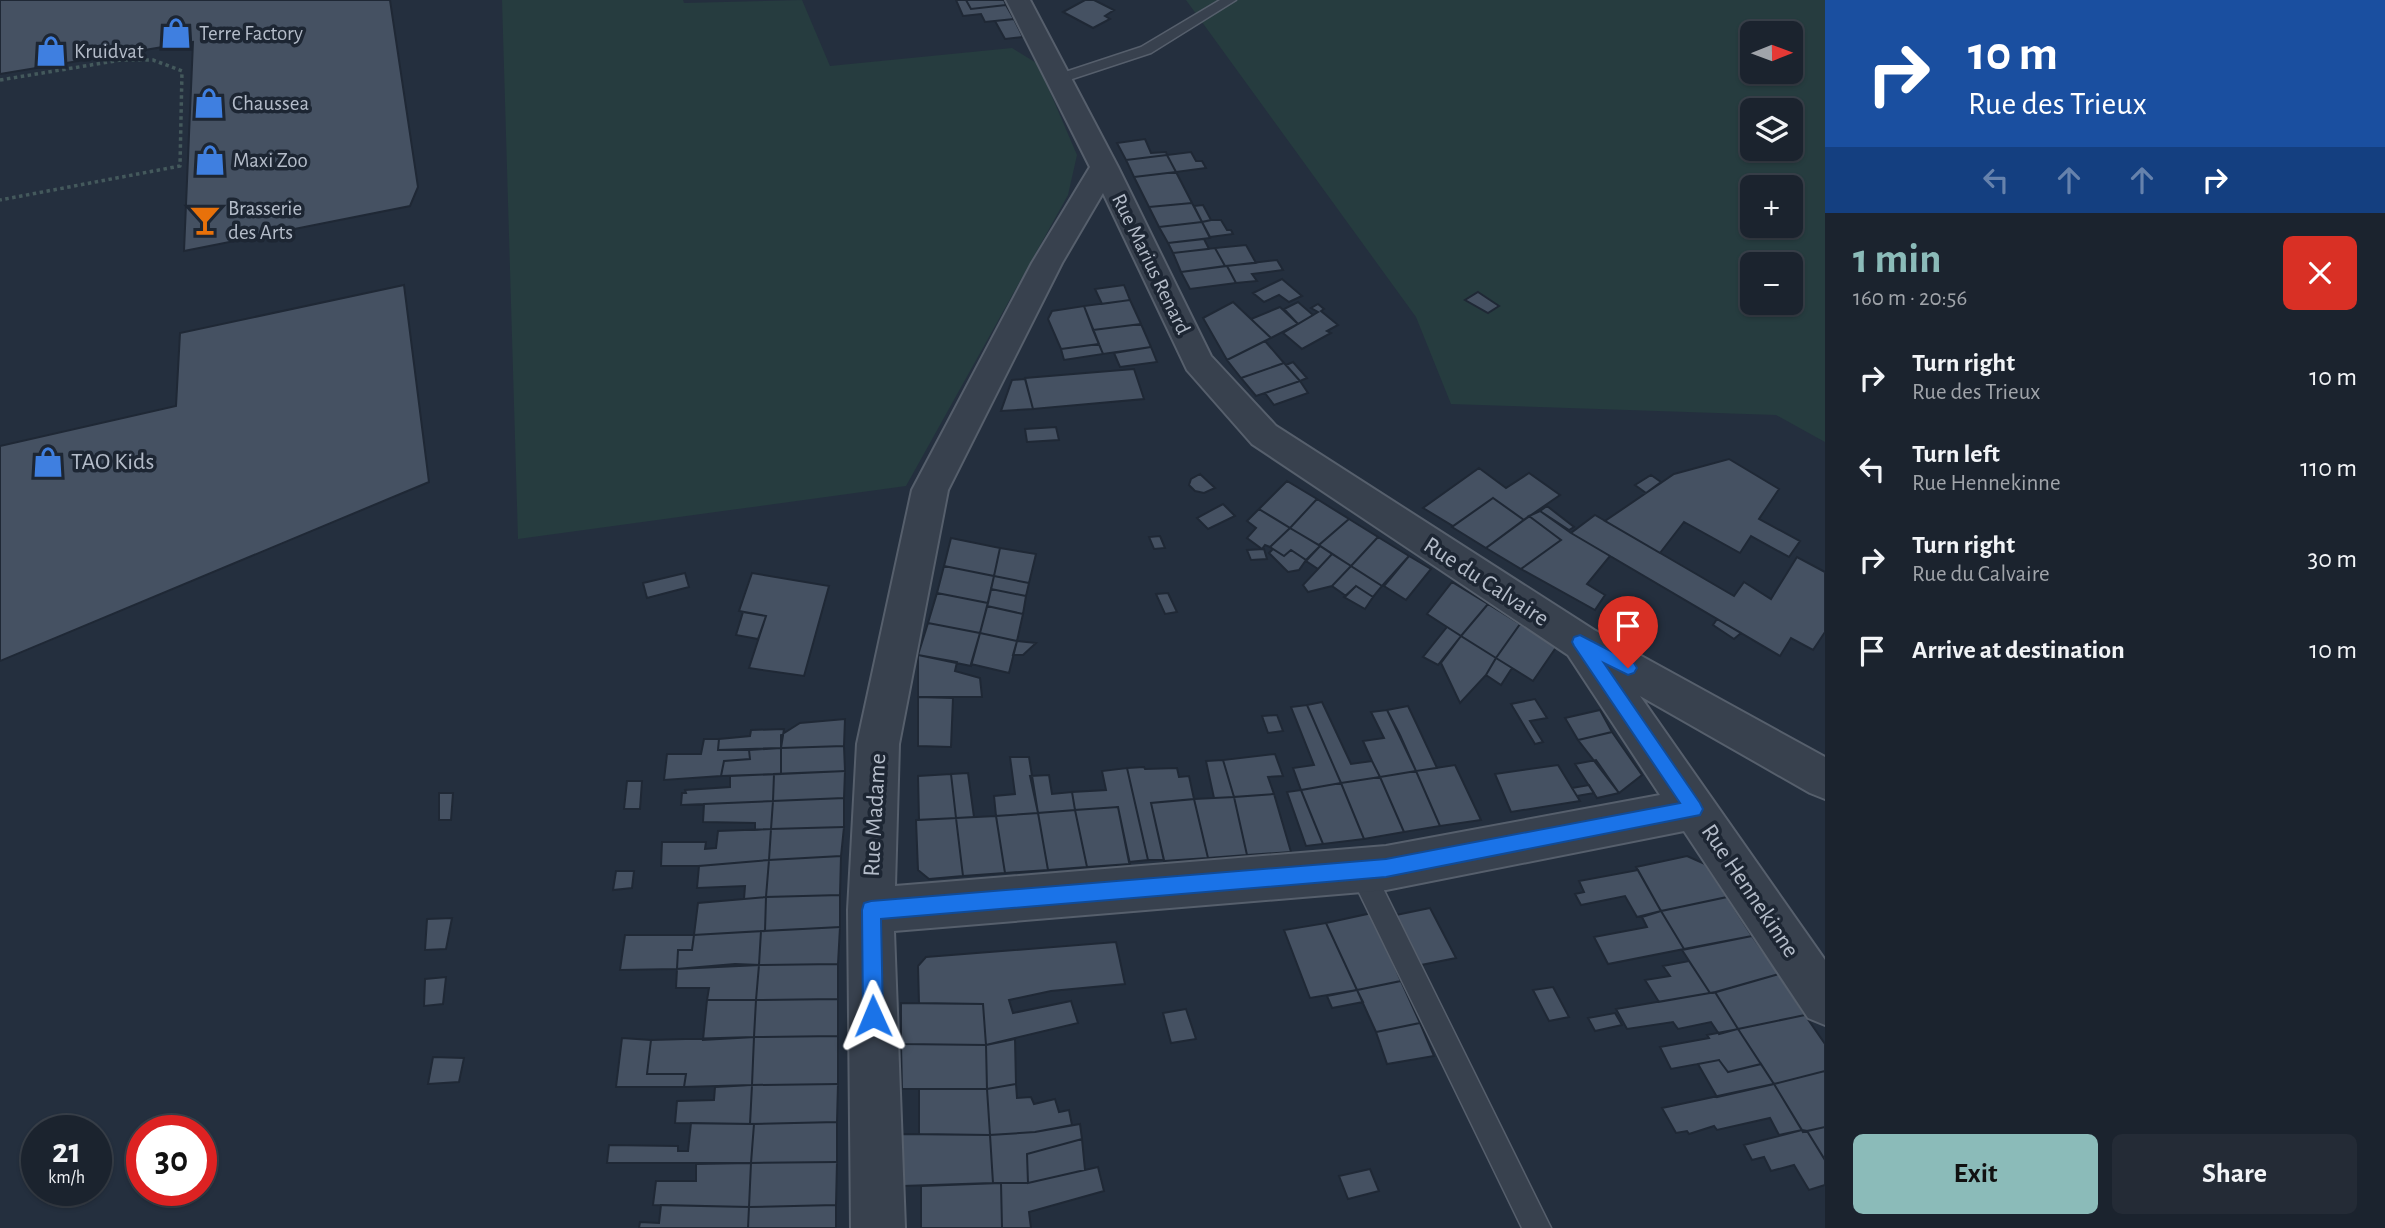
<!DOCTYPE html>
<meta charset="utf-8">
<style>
body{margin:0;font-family:"Alegreya Sans",sans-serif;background:#242b36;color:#f1f3f6;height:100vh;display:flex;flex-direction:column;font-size:26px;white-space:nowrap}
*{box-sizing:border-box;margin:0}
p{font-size:23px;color:#a0a4aa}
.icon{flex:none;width:38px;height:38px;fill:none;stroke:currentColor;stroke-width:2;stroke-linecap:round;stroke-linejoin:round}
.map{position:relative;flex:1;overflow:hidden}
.side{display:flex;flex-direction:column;background:#1b232e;width:560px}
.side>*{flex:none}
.top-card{background:#1a4fa0;color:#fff;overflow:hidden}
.needle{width:46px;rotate:89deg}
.controls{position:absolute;left:1740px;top:21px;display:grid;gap:14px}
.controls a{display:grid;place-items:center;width:63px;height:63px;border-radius:10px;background:#1b232e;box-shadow:0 2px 5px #0004,0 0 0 2px #39404a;font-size:35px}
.speed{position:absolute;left:21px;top:1115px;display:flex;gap:14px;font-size:35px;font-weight:700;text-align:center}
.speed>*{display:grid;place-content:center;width:91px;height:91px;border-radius:50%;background:#1b232e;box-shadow:0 2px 5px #0004,0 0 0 2px #39404a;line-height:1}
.speed small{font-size:18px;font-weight:400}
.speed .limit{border:10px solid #d22;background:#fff;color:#111}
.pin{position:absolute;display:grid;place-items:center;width:60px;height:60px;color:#fff;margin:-72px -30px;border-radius:50% 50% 50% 0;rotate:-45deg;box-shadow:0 0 7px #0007}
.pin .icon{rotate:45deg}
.me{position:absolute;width:77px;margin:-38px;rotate:359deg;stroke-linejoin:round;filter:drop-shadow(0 0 5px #0008)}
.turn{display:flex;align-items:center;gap:24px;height:147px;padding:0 28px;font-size:32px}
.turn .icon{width:91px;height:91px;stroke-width:2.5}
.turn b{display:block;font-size:49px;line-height:60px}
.lanes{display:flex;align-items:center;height:66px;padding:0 28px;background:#0003;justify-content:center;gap:35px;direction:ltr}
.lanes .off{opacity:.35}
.round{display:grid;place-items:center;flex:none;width:74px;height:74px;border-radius:10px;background:#242b36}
.summary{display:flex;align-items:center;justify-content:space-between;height:119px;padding:0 28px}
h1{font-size:42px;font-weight:600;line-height:52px;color:#8bbbb9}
.button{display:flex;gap:14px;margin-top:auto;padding:14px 28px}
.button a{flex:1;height:80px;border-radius:10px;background:#8bbbb9;color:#111;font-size:28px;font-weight:600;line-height:80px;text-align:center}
.button a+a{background:#242b36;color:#f1f3f6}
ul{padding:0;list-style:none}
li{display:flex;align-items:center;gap:21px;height:91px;padding:0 28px}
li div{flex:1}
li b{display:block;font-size:26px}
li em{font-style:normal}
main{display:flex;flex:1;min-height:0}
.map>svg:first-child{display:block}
.green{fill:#263c3f;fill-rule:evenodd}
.building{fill:#455162;stroke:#1f2835;stroke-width:2}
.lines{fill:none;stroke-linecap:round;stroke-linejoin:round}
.lane-casing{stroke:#565f6c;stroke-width:3}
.street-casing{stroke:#565f6c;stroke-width:4}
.path{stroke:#44595c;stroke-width:3.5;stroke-dasharray:3.5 3.5;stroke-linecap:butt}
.lane{fill:#38414e;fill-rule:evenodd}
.street{fill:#38414e;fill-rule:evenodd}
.route{fill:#1a73e8;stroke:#114b97;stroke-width:2}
.labels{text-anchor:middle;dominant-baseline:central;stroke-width:7;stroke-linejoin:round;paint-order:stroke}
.far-poi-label{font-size:21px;fill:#b4bcc9;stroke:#1d2633;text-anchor:start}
.far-street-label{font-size:21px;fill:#b4bcc9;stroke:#1d2633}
.poi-label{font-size:24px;fill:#b4bcc9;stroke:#1d2633;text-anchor:start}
.street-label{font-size:24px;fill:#b4bcc9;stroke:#1d2633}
</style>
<main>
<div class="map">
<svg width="1825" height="1228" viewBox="0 0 1825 1228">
<rect width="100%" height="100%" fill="#242f3e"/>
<path class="green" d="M502,0H683L684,3L802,0L830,66L1012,48L1038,64L1077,155L1068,195L906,486L518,539Z
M1186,0H1825V442L1776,415L1451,404L1416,317ZM1752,33H1790V72H1752ZM1752,110H1790V149H1752ZM1752,187H1790V226H1752ZM1752,264H1790V303H1752Z"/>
<path class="building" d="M0,0H390L418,187L410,206L184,251L193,42L0,74Z
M956,0H966L971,9L1006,5L1014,19L985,22L981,14L963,16Z
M966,0H1004L1006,5L971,9Z
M1085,0H1094L1114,10L1105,16L1110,19L1093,28L1063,12Z
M1014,19L1023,37L1005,39L995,21Z
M1145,139L1151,153L1166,152L1167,155L1126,160L1117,143Z
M1191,152L1196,161H1202L1206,168L1176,172L1167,155Z
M1167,155L1176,172L1134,177L1126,160Z
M1176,172L1192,203L1149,207L1134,177Z
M1192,203L1202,222L1159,227L1149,207Z
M1203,205L1211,220L1202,222L1194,206Z
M1211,220H1221L1227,230H1231L1233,234L1210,237L1202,222Z
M1202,222L1210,238L1168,243L1159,227Z
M1204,239L1209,249L1173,253L1168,243Z
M1246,245L1256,263L1225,266L1215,248Z
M1215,248L1225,266L1181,272L1173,253Z
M1277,260L1283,270L1252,274L1257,281L1236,283L1227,266Z
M1227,266L1236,283L1190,289L1181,272Z
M1282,279L1302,296L1289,302L1279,295L1264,302L1253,293Z
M404,285L429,482L0,661V446L176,406L180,333Z
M1124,285L1130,300L1102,304L1095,289Z
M1478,292L1499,306L1488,313L1465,300Z
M1130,300L1141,324L1093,330L1084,306Z
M1233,302L1271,338L1227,360L1203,318Z
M1298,302L1313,315L1298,324L1284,309Z
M1318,304L1324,309L1321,311L1338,325L1327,331L1331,333L1302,349L1283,333L1318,312L1311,308Z
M1084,306L1099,344L1061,349L1048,319L1052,311Z
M1280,307L1298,324L1271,338L1251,319Z
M1141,324L1151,347L1103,354L1093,330Z
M1265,341L1284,363L1241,378L1227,360Z
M1099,344L1103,354L1064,360L1061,349Z
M1151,347L1157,362L1120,367L1114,353Z
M1293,362L1307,378L1300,381L1286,365Z
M1284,363L1300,381L1256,396L1241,378Z
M1134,369L1144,399L1033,409L1025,378Z
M1025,379L1033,409L1001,411L1012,380Z
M1300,381L1308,393L1274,405L1265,393Z
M1056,427L1059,440L1027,442L1025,429Z
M1729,459L1779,489L1759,519L1800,541L1789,557L1751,536L1740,553L1684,522L1660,553L1605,521L1674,474Z
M1479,468L1506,488L1529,473L1560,495L1524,520L1493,498L1453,526L1423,508Z
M1200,474L1215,488L1204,493L1195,491L1189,485L1191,479Z
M1651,475L1661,482L1646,493L1635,485Z
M1287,481L1317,499L1290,528L1259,509Z
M1493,498L1524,520L1486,548L1452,527Z
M1317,499L1349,519L1319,545L1290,528Z
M1223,504L1235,516L1208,529L1197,518Z
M1547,506L1574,527L1569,530L1540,511Z
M1259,509L1290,528L1270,547L1265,545L1262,549L1247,538L1256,528L1247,521Z
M1540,511L1571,533L1610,556L1587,584L1605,595L1595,610L1521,569L1561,540L1529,516Z
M1595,515L1734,596L1744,582L1771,599L1797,557L1825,572V632L1813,650L1791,638L1780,656L1571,533Z
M1529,516L1561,540L1521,569L1486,548Z
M1349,519L1378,537L1351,566L1319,545Z
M1290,528L1320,546L1306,560L1291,550L1284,556L1270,547Z
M1160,536L1165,548L1154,549L1149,537Z
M1378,537L1409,556L1382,586L1351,566Z
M951,538L1000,548L994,576L944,566Z
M1320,546L1332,554L1318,569L1306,561Z
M1000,548L1036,554L1029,583L994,576Z
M1264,549L1267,559L1251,560L1247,550Z
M1273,549L1284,556L1291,550L1306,560L1299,570L1288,572L1269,553Z
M1332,554L1351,566L1332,586L1308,592L1303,585Z
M1409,556L1431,569L1406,600L1384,586Z
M944,566L994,576L988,603L937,593Z
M1351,566L1382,586L1373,597L1356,586L1346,596L1332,586Z
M685,573L689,587L647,598L643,583Z
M752,573L829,586L804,676L749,668L766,616L739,611Z
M994,576L1029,583L1026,596L991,589Z
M1452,582L1488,604L1461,636L1427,614Z
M1356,586L1373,597L1365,609L1344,597Z
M991,589L1026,596L1023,614L987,606Z
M937,593L988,603L980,633L928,623Z
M1168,593L1177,612L1165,614L1156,594Z
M1488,604L1520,624L1496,658L1461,636Z
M987,606L1023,614L1017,641L980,633Z
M743,612L766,616L758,639L736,635Z
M1717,619L1741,633L1734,639L1713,625Z
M928,623L980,633L971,666L918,655Z
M1520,624L1557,646L1533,681L1496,658Z
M1447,627L1461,636L1438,665L1423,657Z
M980,633L1017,641L1009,673L971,664Z
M1461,636L1496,658L1486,675L1460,703L1441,663Z
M1017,641L1036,643L1023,655H1013Z
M918,655L957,662L955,671L980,678L982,697H918Z
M1496,658L1512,668L1501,685L1486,675Z
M918,697L953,698L951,747L918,746Z
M1535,699L1547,718L1530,721L1543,742L1535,744L1511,704Z
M1322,702L1351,764L1372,761L1380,777L1341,783L1307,705Z
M1307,705L1341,783L1301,790L1293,768L1314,765L1291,707Z
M1408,706L1417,725L1437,768L1416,771L1387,710Z
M1387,710L1400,735L1416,771L1380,777L1372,761L1363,741L1384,738L1371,712Z
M1600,710L1612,732L1578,740L1565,718Z
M1277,715L1283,731L1268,733L1262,716Z
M845,719L844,746L781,748V735L800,723Z
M784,729L781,748L718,750L719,739L750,736L751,730Z
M1612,732L1642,775L1619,793L1578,740Z
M704,739H719L718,750H749L750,759L724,761L721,776L664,780L667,754H701Z
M844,746L845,771L781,774V748Z
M781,748V774L721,776L724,761L750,759L749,750Z
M1275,754L1283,776L1268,777L1274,794L1234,797L1223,760Z
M1010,757H1029L1038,813L996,816L994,796L1015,794Z
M1223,760L1234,797L1214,798L1206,761Z
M1596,760L1619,793L1597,798L1575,764Z
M1455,765L1481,820L1440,826L1416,771Z
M1558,765L1580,801L1511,812L1495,774Z
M1144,767L1145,769L1177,768L1179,777L1189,776L1194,799L1151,803L1164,860H1148L1127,768Z
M1127,768L1148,860L1129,862L1118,807L1075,810L1072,792L1106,790L1102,771Z
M845,771L844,798L773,801L774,774Z
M1416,771L1440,826L1404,832L1380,777Z
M968,773L974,817L956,818L951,774Z
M774,774L773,801L681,805L682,793H686L685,790L730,787V776Z
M951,774L956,818L919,820L918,776Z
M1049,775L1052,794L1072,792L1075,810L1038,813L1030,776Z
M1380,777L1404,832L1364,839L1341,783Z
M627,781H642L640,809H624Z
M1341,783L1364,839L1323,844L1301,790Z
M1589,785L1594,793L1577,796L1572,788Z
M1301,790L1323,844L1306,846L1287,792Z
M439,793H453L451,820H439Z
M1274,794L1291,852L1247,855L1234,797Z
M1234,797L1247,855L1208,858L1194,799Z
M844,798V827L771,829L773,801Z
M1194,799L1208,858L1164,861L1151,803Z
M773,801L771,829L755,830V823L703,822L704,804Z
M1118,807L1130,864L1087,867L1075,810Z
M1075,810L1087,867L1048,870L1038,813Z
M1038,813L1048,870L1005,873L996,816Z
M996,816L1005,873L963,876L956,818Z
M956,818L963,876L929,879L918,870L916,820Z
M844,827L841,856L769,860L771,829Z
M771,829L769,860L699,866H661L662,842H706L705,849L716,848L718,831Z
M841,856L840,895L766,897L769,860Z
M1687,856L1705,864L1727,897L1661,911L1636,867Z
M769,860L766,897L744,899L745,886L697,888L699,866Z
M1638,870L1661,911L1637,917L1625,896L1581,905L1575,894L1584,892L1579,881Z
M616,871H634L632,888L613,890Z
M840,895V927L765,931L766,897Z
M766,897L765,931L694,935L698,903Z
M1727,897L1752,936L1684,949L1661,911Z
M1430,908L1456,958L1421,965L1396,915Z
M1661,911L1684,949L1608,964L1594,937L1647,927L1642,917Z
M1372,913L1401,981L1357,990L1326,923Z
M452,918L446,949L425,950L427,919Z
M1326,923L1357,990L1310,998L1284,930Z
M840,927L838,964L759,965L761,931Z
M761,931L759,965L677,969L678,950H692L694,935Z
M625,935H694L692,950H678L677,969L620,970Z
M1752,936L1779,974L1713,993H1710L1682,950Z
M1116,942L1125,984L1051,991L1009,1000L1013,1013L1071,1001L1078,1023L986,1045L983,1004L919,1003L918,966L926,957Z
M1689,961L1710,993L1659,1002L1645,980L1670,976L1663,966Z
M735,964L759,965L756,1000H707L709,988H676L677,969Z
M838,964V999L756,1000L759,965Z
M1779,974L1805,1015L1738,1029L1715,992Z
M446,977L443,1004L424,1006L425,979Z
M1401,981L1420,1023L1376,1032L1357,990Z
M1553,987L1569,1017L1549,1021L1533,990Z
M1357,990L1363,1002L1332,1008L1327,996Z
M1715,992L1738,1029L1719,1034L1711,1022L1678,1029L1673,1022L1627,1029L1616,1009Z
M838,999V1036L754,1037L756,1000Z
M707,1000H756L754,1037L703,1040Z
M901,1003L983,1004L986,1045L901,1044Z
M1186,1009L1196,1039L1171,1043L1163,1013Z
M1615,1013L1622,1025L1595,1031L1588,1018Z
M1805,1015L1825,1044V1071L1774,1084L1738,1029Z
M1420,1023L1434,1056L1387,1064L1376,1032Z
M1738,1029L1761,1064L1728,1072L1719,1060L1671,1069L1660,1047L1709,1038L1707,1035Z
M838,1036V1084L752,1085L754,1037Z
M754,1037L752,1085L684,1087L686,1074H647L651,1040Z
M622,1038L651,1040L647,1074H686L684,1087H616Z
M1015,1039L1016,1084L987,1089L986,1045Z
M901,1044L986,1045L987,1089H902Z
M433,1057L464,1058L459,1082L428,1084Z
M1719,1060L1728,1072L1761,1064L1774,1084L1717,1097L1698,1064Z
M1825,1071V1127L1803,1132L1774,1084Z
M838,1084L837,1122L750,1124L752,1085Z
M1016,1084L1017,1098L1031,1097L1034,1104L1055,1099L1059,1112L1069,1110L1072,1125L1035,1132L990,1135L987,1089Z
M1774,1084L1802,1130L1779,1135L1770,1118L1717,1130L1714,1126L1689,1134L1687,1131L1676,1133L1662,1108Z
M752,1085L750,1124L675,1123L677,1101L714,1100L715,1087Z
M919,1089H987L990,1135L919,1134Z
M837,1122V1162L751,1163L754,1124Z
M691,1123L754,1124L751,1163H607L609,1145L678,1146V1151H688Z
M1080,1124L1082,1139L1027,1154L1028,1183H993L990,1135L1035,1132Z
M1825,1127V1160L1807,1131Z
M1802,1130L1807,1131L1825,1160V1185L1809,1190L1794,1165L1771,1171L1764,1157L1752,1160L1744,1145Z
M901,1134L990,1135L993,1183L902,1186Z
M1082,1139L1085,1170L1028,1183L1027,1154Z
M837,1162L836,1205L749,1207L751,1163Z
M751,1163L749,1207L653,1205L656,1181H696V1164Z
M1098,1167L1104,1191L1029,1212L1031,1228H1002L1001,1183H1028Z
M1370,1169L1379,1191L1348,1199L1339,1176Z
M1001,1183L1002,1228H921V1186Z
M661,1205L749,1207L748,1228H639L640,1222L659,1223Z
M836,1205V1228H748L749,1207Z"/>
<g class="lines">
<defs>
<path id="lane" d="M1220,0H1236L1151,53L1063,82L1058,83L1051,79L1053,76L1141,47Z
M1361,858L1370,862L1551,1228H1522L1352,878L1349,870L1352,862Z"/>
<path id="street" d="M1006,0H1030L1118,167L1211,356L1276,426L1594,630L1825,757V799L1810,793L1640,696L1825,960V1025L1808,1018L1684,831L1386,890L894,931L905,1228H851L848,910L857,744L912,490L1032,263L1090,167ZM1103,193L1187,370L1252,444L1568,655L1660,795L1386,846L895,886L899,744L948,490L1062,263Z"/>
</defs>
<use href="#lane" class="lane-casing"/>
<use href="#street" class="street-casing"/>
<path class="path" d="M0,80L121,60H153L182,71L180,166L0,200"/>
<use href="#lane" class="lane"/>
<use href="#street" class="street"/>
</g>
<path class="route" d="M1580,635L1634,663L1637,668L1634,673L1628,675L1604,663L1700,803L1703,809L1700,815L1386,877L881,919L883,1016L880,1023L873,1026L866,1023L863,1016L862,910L864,903L871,901L1386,859L1680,803L1574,646L1572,642L1574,637Z"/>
<defs>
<symbol id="shop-bare" viewBox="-9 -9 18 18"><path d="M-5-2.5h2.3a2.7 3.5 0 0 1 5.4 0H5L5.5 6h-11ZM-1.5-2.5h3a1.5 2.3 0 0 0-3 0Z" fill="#3f7fe0" stroke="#1d2633" stroke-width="2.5" paint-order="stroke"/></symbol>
<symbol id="bar-bare" viewBox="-9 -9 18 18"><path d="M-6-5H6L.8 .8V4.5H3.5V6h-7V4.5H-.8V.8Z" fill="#e8710a" stroke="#1d2633" stroke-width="2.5" paint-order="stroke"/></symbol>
</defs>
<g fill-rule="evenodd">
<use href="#shop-bare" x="154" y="11" width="44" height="44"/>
<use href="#shop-bare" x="29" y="29" width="44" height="44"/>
<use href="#shop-bare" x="187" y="81" width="44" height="44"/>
<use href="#shop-bare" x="188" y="138" width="44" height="44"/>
<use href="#bar-bare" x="183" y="198" width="44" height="44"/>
<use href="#shop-bare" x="26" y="440" width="44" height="44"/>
</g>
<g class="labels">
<g class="far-poi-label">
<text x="199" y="33">Terre Factory</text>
<text x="74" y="51">Kruidvat</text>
<text x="232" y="103">Chaussea</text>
<text x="233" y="160">Maxi Zoo</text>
<text x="228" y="208">Brasserie<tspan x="228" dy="24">des Arts</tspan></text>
</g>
<g class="far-street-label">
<text transform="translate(1151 264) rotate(64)">Rue Marius Renard</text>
</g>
<g class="poi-label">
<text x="71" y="462">TAO Kids</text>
</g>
<g class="street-label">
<text transform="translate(1486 582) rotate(33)">Rue du Calvaire</text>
<text transform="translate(875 815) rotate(-87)">Rue Madame</text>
<text transform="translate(1750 891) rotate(56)">Rue Hennekinne</text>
</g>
</g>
</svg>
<div class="controls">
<a><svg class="needle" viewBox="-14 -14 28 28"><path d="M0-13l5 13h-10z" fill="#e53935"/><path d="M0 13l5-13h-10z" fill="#a0a4aa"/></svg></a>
<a><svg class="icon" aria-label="layers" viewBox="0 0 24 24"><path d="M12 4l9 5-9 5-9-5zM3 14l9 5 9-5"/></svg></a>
<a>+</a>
<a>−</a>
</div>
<div class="speed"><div>21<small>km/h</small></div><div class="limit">30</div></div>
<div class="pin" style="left:1628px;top:668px;background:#d93025"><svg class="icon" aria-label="arrive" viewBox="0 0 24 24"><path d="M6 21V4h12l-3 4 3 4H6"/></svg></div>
<svg class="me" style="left:873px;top:1016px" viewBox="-20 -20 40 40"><path d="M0-17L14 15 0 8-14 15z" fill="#1a73e8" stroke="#fff" stroke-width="4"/></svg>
</div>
<section class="side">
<div class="top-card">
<div class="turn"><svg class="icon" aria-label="right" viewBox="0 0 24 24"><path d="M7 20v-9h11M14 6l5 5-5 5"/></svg><div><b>10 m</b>Rue des Trieux</div></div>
<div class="lanes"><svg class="icon off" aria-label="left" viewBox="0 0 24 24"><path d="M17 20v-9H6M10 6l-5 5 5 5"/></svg><svg class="icon off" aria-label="ahead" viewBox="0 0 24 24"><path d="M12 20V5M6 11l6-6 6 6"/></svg><svg class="icon off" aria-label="ahead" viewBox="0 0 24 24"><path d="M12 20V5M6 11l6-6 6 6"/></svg><svg class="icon" aria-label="right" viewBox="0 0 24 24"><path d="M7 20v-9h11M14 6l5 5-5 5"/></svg></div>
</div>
<div class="summary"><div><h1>1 min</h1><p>160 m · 20:56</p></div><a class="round" style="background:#d93025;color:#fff"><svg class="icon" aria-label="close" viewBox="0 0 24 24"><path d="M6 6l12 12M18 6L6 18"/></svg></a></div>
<ul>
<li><svg class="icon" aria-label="right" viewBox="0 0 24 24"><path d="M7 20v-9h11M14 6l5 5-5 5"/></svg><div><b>Turn right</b><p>Rue des Trieux</p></div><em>10 m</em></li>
<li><svg class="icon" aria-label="left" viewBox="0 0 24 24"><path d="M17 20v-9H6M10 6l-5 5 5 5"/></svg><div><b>Turn left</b><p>Rue Hennekinne</p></div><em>110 m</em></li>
<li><svg class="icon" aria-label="right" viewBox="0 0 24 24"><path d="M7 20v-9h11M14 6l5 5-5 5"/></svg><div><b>Turn right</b><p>Rue du Calvaire</p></div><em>30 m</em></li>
<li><svg class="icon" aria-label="arrive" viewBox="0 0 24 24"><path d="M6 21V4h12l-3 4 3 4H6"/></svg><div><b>Arrive at destination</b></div><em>10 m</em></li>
</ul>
<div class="button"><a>Exit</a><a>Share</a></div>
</section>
</main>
